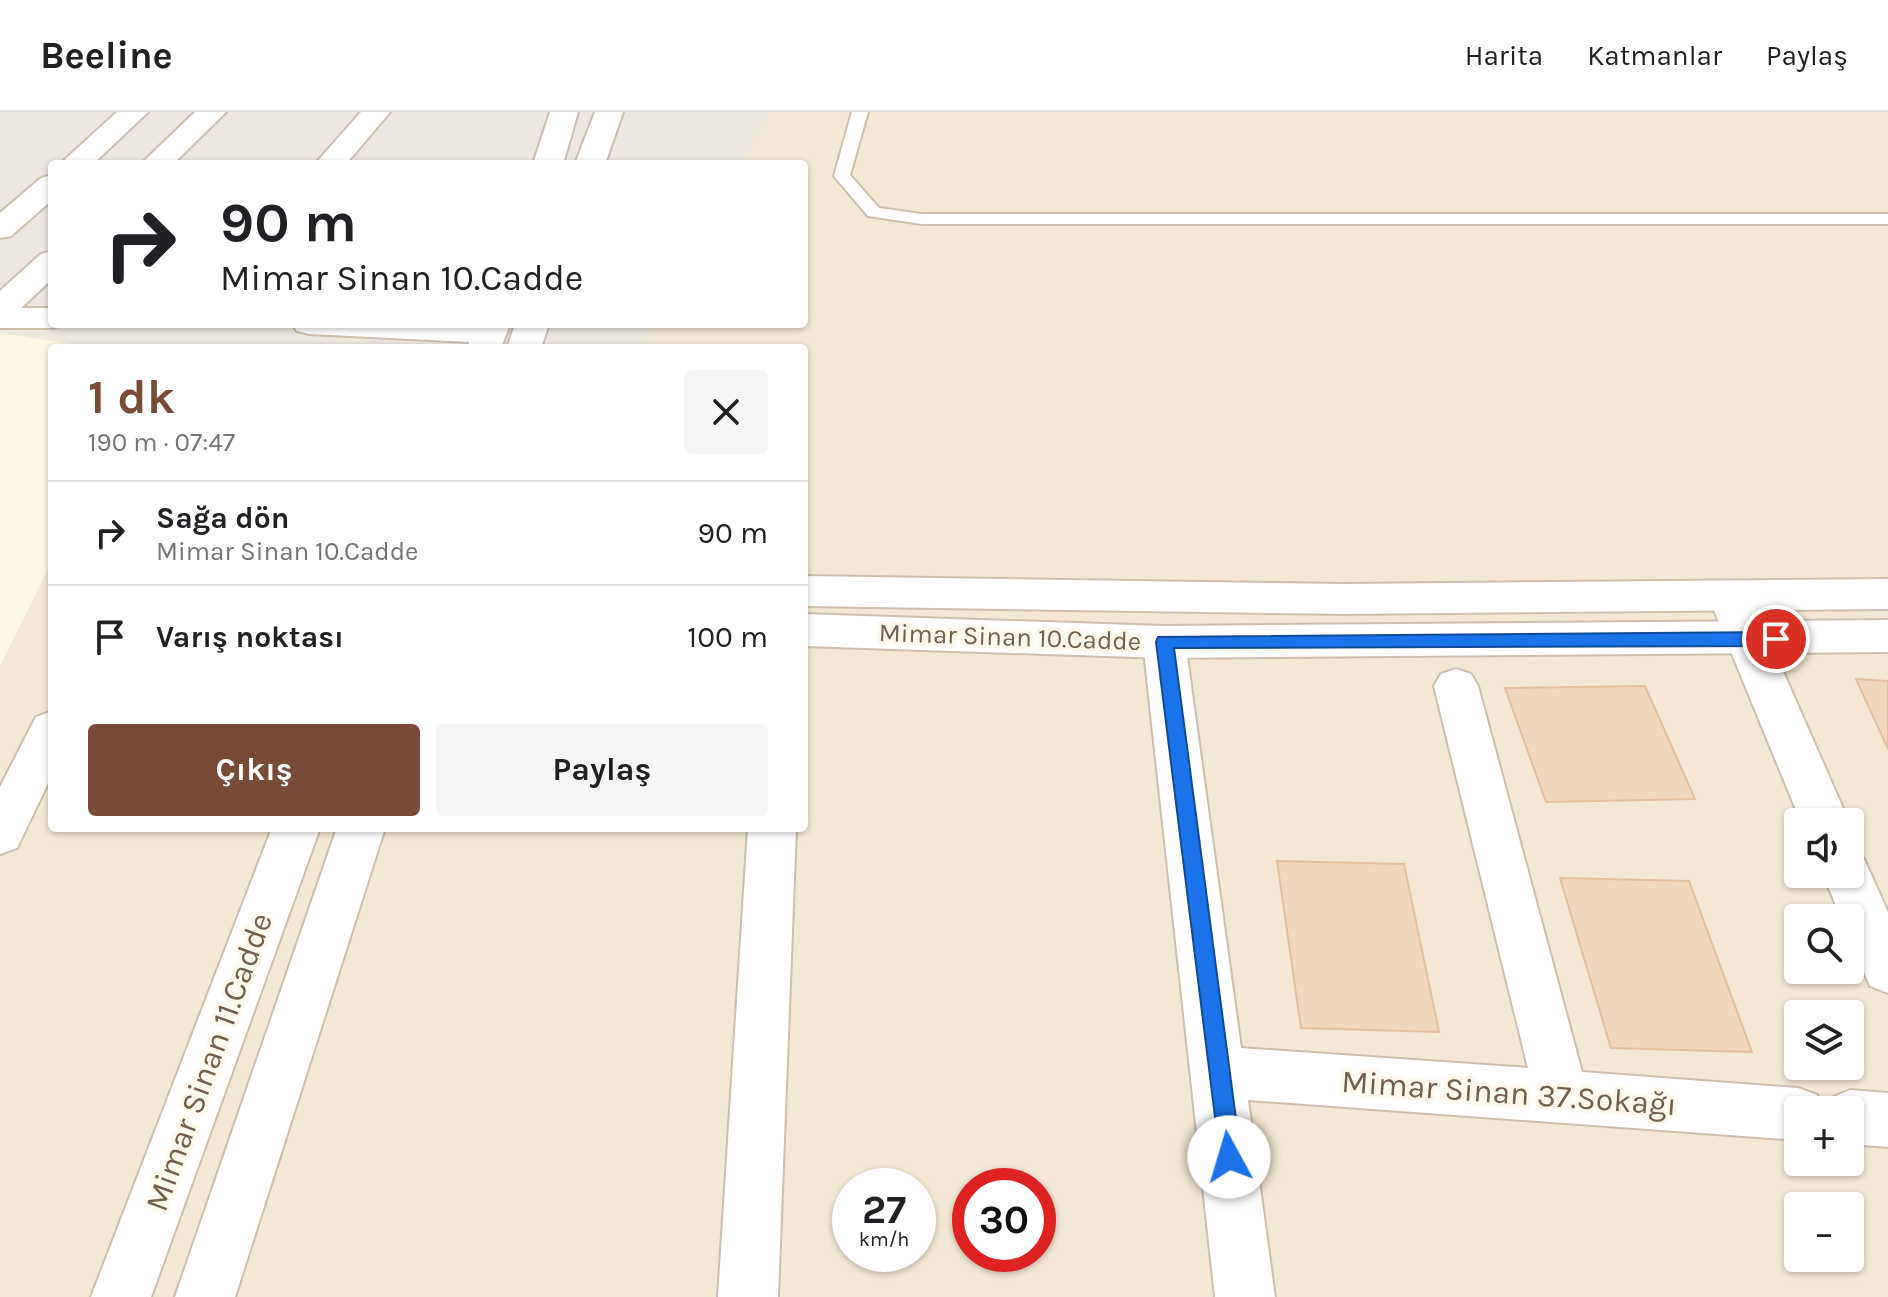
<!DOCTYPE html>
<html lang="tr">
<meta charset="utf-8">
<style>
body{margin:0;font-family:Karla,sans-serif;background:#f6f6f6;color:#202124;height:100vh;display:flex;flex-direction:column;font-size:30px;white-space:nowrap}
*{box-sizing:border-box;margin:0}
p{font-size:26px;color:#757577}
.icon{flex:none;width:44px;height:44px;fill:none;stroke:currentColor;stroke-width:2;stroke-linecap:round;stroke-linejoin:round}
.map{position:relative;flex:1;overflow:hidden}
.details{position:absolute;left:48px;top:232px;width:760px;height:488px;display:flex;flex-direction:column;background:#fff;border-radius:8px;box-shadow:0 2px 6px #0004}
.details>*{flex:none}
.top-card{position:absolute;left:48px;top:48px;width:760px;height:168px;border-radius:8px;box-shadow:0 2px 6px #0004;background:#fff;color:#202124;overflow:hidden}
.fabs{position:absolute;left:1784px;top:696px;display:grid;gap:16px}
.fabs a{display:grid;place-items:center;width:80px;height:80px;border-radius:8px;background:#fff;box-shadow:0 2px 6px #0004;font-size:40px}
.speed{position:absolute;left:832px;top:1056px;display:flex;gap:16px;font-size:40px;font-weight:700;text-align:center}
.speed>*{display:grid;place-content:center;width:104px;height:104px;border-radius:50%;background:#fff;box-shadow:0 2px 6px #0004;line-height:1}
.speed small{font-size:20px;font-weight:400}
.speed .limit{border:12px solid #d22;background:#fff;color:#111}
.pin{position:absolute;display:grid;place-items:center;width:68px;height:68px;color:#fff;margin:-34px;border:4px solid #fff;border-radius:50%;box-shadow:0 2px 8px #0007}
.me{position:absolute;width:88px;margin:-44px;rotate:354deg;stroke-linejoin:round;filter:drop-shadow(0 0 6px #0008)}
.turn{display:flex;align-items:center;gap:28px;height:168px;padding:0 40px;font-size:36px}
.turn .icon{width:104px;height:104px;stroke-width:2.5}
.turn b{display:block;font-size:56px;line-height:68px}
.round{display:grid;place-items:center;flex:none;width:84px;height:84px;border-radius:8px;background:#f6f6f6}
.headline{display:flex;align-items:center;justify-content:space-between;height:136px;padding:0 40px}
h1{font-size:48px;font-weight:700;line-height:60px;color:#774b38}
.action{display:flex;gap:16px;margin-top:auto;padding:16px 40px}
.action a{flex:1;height:92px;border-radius:8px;background:#774b38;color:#fff;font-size:32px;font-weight:700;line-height:92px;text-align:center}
.action a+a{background:#f6f6f6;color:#202124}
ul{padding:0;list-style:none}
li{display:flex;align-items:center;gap:24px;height:104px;padding:0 40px;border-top:2px solid #e0e0e0}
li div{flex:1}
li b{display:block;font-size:30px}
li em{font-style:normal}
header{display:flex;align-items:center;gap:48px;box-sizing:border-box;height:112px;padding:0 40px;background:#fff;border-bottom:2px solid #e0e0e0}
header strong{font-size:38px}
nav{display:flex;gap:44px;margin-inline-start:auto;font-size:28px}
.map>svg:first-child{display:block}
.residential{fill:#f3e8d5;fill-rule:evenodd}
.industrial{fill:#ece7e0}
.building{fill:#f0d8bf;stroke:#e2c0a0;stroke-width:2}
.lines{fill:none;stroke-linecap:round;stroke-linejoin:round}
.service-casing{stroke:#cdbead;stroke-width:4}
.minor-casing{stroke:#cdbead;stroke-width:4}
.tertiary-casing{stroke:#cdbead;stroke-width:4}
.service{fill:#fff;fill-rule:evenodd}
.minor{fill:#fff;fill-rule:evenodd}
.tertiary{fill:#fff;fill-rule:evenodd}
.route{fill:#1a73e8;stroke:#114b97;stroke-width:2}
.labels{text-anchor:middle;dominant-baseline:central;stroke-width:8;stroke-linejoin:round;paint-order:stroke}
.street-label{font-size:26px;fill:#745e4c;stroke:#fef9ed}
.near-street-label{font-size:32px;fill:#745e4c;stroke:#fef9ed}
</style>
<header>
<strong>Beeline</strong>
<nav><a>Harita</a><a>Katmanlar</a><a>Paylaş</a></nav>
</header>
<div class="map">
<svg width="1888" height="1185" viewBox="0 0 1888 1185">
<rect width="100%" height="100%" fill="#fcf6e7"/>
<path class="residential" d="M771,0H1888V1185H0V554L52,449V716H804V236H642L655,212H804V52H742ZM1798,710H1850V762H1798ZM1798,806H1850V858H1798ZM1798,902H1850V954H1798ZM1798,998H1850V1050H1798ZM850,1074H918V1142H850ZM970,1074H1038V1142H970ZM1798,1094H1850V1146H1798Z"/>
<path class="industrial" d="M0,0H771L742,52H52V212H655L642,236H99L0,221Z"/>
<path class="building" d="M1856,567L1888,569V637Z
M1645,574L1695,687L1546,690L1505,576Z
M1277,749L1404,752L1439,920L1301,916Z
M1560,766L1689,769L1752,940L1611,936Z"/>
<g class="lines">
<defs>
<path id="service" d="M852,0H868L850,63L879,96L922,102H1888V112H922L868,104L834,64Z"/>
<path id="minor" d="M117,0H148L93,52H60Z
M195,0H226L173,52H141Z
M361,0H390L346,52H315Z
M52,63V88L11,124L0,126V101L41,66Z
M52,139V167L21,196H52V212H65L52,216H0V179L41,142Z
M292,212H495L502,214L507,221L502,228L490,231L309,222L297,219Z
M1730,471L1745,475L1751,486L1849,710H1801L1709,486L1715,475Z
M1164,514L1179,519L1185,530L1241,936L1528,956L1434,574L1441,562L1456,557L1471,562L1478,574L1582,960L1798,976L1817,983L1824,998H1798V1028L1248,988L1275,1185H1215L1143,530L1149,519Z
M52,599V663L17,736L0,742V675L36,605Z
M748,716H796L778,1185H718Z
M1850,742L1864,747L1888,800V881L1870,874L1850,828V806H1841L1823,762H1850Z
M1850,978L1888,981V1035L1850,1032V998H1826L1831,986Z"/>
<path id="tertiary" d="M550,0H578L563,52H533Z
M595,0H623L605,52H575Z
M476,212H510L501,236H467Z
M515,212H549L541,236H507Z
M804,464L1346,472L1888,467V497L1346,502L804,494Z
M804,502L1164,514L1888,508V540L1164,546L804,534Z
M272,716H320L151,1185H91Z
M337,716H385L235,1185H175Z"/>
</defs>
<use href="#service" class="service-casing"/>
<use href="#minor" class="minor-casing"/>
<use href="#tertiary" class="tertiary-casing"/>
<use href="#service" class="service"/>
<use href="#minor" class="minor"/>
<use href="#tertiary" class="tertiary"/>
</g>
<path class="route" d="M1776,520L1785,527L1776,534L1174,536L1241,1045L1237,1053L1229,1056L1221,1053L1156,530L1158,525Z"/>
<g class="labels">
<g class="street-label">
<text transform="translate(1010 525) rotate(2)">Mimar Sinan 10.Cadde</text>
</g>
<g class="near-street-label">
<text transform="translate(209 950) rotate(-70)">Mimar Sinan 11.Cadde</text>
<text transform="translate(1509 981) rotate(4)">Mimar Sinan 37.Sokağı</text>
</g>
</g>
</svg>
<div class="fabs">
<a><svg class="icon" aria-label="sound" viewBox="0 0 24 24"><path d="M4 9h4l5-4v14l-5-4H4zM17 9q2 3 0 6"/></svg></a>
<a><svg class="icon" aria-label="search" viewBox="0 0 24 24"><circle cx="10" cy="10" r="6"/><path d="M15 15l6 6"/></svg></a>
<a><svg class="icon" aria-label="layers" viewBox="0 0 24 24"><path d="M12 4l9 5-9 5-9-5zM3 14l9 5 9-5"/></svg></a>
<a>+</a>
<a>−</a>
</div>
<div class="speed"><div>27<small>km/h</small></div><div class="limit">30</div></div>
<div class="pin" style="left:1776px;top:527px;background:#d93025"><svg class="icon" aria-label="arrive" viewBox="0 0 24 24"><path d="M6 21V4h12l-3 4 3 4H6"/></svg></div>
<svg class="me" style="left:1229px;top:1045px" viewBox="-20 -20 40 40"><circle r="19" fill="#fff"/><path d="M0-13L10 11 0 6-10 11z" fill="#1a73e8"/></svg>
<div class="top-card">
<div class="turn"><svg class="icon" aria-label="right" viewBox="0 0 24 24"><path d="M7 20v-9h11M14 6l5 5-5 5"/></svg><div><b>90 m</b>Mimar Sinan 10.Cadde</div></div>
</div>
<section class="details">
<div class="headline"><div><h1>1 dk</h1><p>190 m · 07:47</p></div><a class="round"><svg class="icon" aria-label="close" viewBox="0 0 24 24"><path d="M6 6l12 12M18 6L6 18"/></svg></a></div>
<ul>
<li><svg class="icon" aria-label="right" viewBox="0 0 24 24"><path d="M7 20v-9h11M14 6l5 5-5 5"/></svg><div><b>Sağa dön</b><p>Mimar Sinan 10.Cadde</p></div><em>90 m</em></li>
<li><svg class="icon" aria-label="arrive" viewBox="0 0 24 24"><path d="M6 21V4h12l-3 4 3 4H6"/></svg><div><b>Varış noktası</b></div><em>100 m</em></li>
</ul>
<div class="action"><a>Çıkış</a><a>Paylaş</a></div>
</section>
</div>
